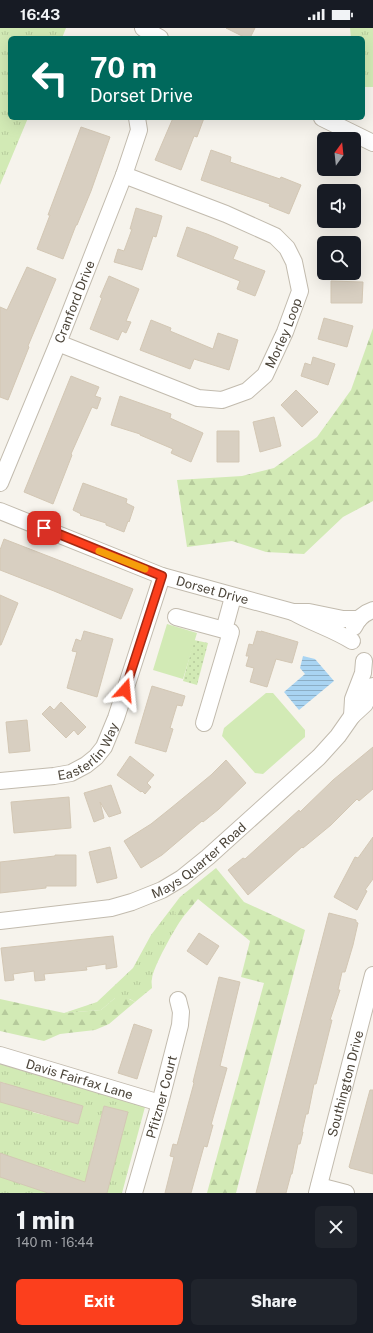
<!DOCTYPE html>
<meta charset="utf-8">
<style>
body{margin:0;font-family:"Public Sans",sans-serif;background:#20242c;color:#f1f3f6;height:100vh;display:flex;flex-direction:column;font-size:15px;white-space:nowrap}
*{box-sizing:border-box;margin:0}
p{font-size:13px;color:#9ea1a6}
.icon{flex:none;width:22px;height:22px;fill:none;stroke:currentColor;stroke-width:2;stroke-linecap:round;stroke-linejoin:round}
.map{position:relative;height:1165px;overflow:hidden}
.side{display:flex;flex-direction:column;background:#171b24;flex:1}
.side>*{flex:none}
.top-card{position:absolute;left:8px;top:8px;width:357px;height:84px;border-radius:6px;box-shadow:0 4px 16px #0002;background:#00695c;color:#fff;overflow:hidden}
.needle{width:26px;rotate:15deg}
.fabs{position:absolute;left:317px;top:104px;display:grid;gap:8px}
.fabs a{display:grid;place-items:center;width:44px;height:44px;border-radius:6px;background:#171b24;box-shadow:0 4px 16px #0002;font-size:20px}
.pin{position:absolute;display:grid;place-items:center;width:34px;height:34px;color:#fff;margin:-17px;border-radius:8px;box-shadow:0 2px 6px #0006}
.me{position:absolute;width:44px;margin:-22px;rotate:18deg;stroke-linejoin:round;filter:drop-shadow(0 0 3px #0008)}
.turn{display:flex;align-items:center;gap:14px;height:84px;padding:0 16px;font-size:18px}
.turn .icon{width:52px;height:52px;stroke-width:2.5}
.turn b{display:block;font-size:28px;line-height:34px}
.round{display:grid;place-items:center;flex:none;width:42px;height:42px;border-radius:6px;background:#20242c}
.head{display:flex;align-items:center;justify-content:space-between;height:68px;padding:0 16px}
h1{font-size:24px;font-weight:800;line-height:30px}
.button{display:flex;gap:8px;margin-top:auto;padding:8px 16px}
.button a{flex:1;height:46px;border-radius:6px;background:#fc3f1d;color:#fff;font-size:16px;font-weight:800;line-height:46px;text-align:center}
.button a+a{background:#20242c;color:#f1f3f6}
.status{display:flex;justify-content:space-between;align-items:center;height:28px;padding:0 20px;background:#171b24;direction:ltr}
.status svg{height:11px;fill:currentColor}
.map>svg:first-child{display:block}
.grass{fill:url(#grass-tufts);fill-rule:evenodd}
.forest{fill:url(#forest-firs)}
.park{fill:url(#park-dots)}
.pitch{fill:#d2eab5}
.water{fill:url(#water-rules)}
.building{fill:#d8cfc1;stroke:#d3c7b4}
.lines{fill:none;stroke-linecap:round;stroke-linejoin:round}
.minor-casing{stroke:#c2bbae;stroke-width:18}
.minor{stroke:#fff;stroke-width:16}
.route-casing{stroke:#a42913;stroke-width:10}
.route{stroke:#fc3f1d;stroke-width:7}
.slow{stroke:#f59e0b;stroke-width:7}
.labels{text-anchor:middle;dominant-baseline:central;stroke-width:3.5;stroke-linejoin:round;paint-order:stroke}
.street-label{font-size:13px;fill:#4b4439;stroke:#fff}
</style>
<div class="status"><b>16:43</b><svg viewBox="0 0 49 12"><path d="M0 12V9h3v3zM5 12V6h3v6zM10 12V3h3v9zM15 12V0h3v12zM26 1h20v11H26zM47 4h2v5h-2z"/></svg></div>
<div class="map">
<svg width="373" height="1165" viewBox="0 0 373 1165">
<defs>
<pattern id="grass-tufts" width="24" height="20" patternUnits="userSpaceOnUse"><rect width="24" height="20" fill="#d2eab5"/><path d="M3 7l-1-3M5 7V3M7 7l1-3M15 17l-1-3M17 17v-4M19 17l1-3" fill="none" stroke="#b6ca9c"/></pattern>
<pattern id="forest-firs" width="22" height="20" patternUnits="userSpaceOnUse"><rect width="22" height="20" fill="#d2eab5"/><path d="M5 1l3.5 6h-7zM16 11l3.5 6h-7z" fill="#b6ca9c"/></pattern>
<pattern id="park-dots" width="8" height="8" patternUnits="userSpaceOnUse"><rect width="8" height="8" fill="#d2eab5"/><path d="M2 2h.1M6 6h.1" fill="none" stroke="#b6ca9c" stroke-width="1.8" stroke-linecap="round"/></pattern>
<pattern id="water-rules" width="6" height="5" patternUnits="userSpaceOnUse"><rect width="6" height="5" fill="#a9d4f2"/><path d="M0 2.5h6" fill="none" stroke="#8caec5"/></pattern>
</defs>
<rect width="100%" height="100%" fill="#f6f3ec"/>
<path class="grass" d="M0,0H66L62,10H10V90H28L0,157Z
M350,0H373V59H363V10H351Z
M180,869L178,884L183,889C175,900 153,939 152,951C151,954 152,957 152,960L135,974L130,971L115,970L101,982L64,985L97,974L133,940L151,907Z
M0,1036L145,1079L122,1165H67L72,1150L49,1141L48,1165H0V1072L5,1055L0,1054ZM37,1066L57,1072L52,1089L32,1084ZM64,1073L83,1078L78,1096ZM104,1078L127,1084L122,1103L99,1096ZM97,1105L115,1130L92,1124ZM91,1133L108,1158L86,1151Z"/>
<path class="forest" d="M373,300V473L343,489L304,526L266,524L232,513L187,519L177,452L242,448L274,440L317,409L351,362Z
M216,840L244,874L305,902L236,1165H207L264,955L241,949L250,913L198,871L183,889L175,886L180,869Z
M123,968L135,974L109,996L95,1002L60,1006L44,1013L0,1003V971L64,985L101,982L115,970Z"/>
<path class="park" d="M194,612L208,615L197,657L183,653Z"/>
<path class="pitch" d="M167,596L197,605L183,651L153,642Z
M266,665H273L305,702V709L263,746L255,745L222,708L224,700Z"/>
<path class="water" d="M303,628L315,631L334,653L299,682L284,664L305,646L300,640Z"/>
<path class="building" d="M226,0H255L250,10H246Z
M173,90H204L197,109L194,108L181,142L155,132Z
M81,99L110,109L91,163L77,197H76L63,231L37,221L50,187H48Z
M211,122L231,129L230,134L280,151L281,149L301,157L289,186L269,178L270,176L201,152Z
M136,180L162,188L156,209L153,208L142,242L114,234L118,221L124,223L132,201H130Z
M187,199L207,206L238,219L233,231L265,243L255,268L237,261L240,253L177,228Z
M27,239L56,251L28,318L29,319L8,372L0,369V279L7,282Z
M109,248L139,261L126,293L131,294L126,305L122,303L118,312L90,301L102,270L100,269Z
M331,253L363,254L362,275H331Z
M324,290L353,298L347,319L318,311Z
M151,292L171,300L170,303L213,321L218,305L238,312L229,342L194,331L190,341L140,322Z
M313,329L335,336L328,357L301,348L305,335L311,337Z
M71,348L99,359L95,368L101,370L97,381L92,379L71,426L72,427L53,476L24,464Z
M296,362L318,384L302,399L281,377Z
M120,368L171,386L170,390L203,405L191,434L171,425L173,421L140,407V406L111,397Z
M274,389L281,418L260,424L253,394Z
M217,403H239V434H217Z
M83,455L127,471L126,475L134,479L129,494L128,493L124,504L106,497V495L80,487L81,486L73,482Z
M4,511L133,561L121,591L54,563L0,542V522Z
M0,567L18,575L1,617H0Z
M84,603L113,611L97,669L67,660L77,624L72,623L76,611L81,613Z
M257,603L261,604V603L298,614L292,635L276,631L267,659L250,654L254,640L246,638L249,628H246L249,616L253,617Z
M152,658L185,668L182,678L177,677L170,700L173,701L166,724L135,715Z
M61,674L86,699L78,707L74,702L66,710L42,686L50,678L54,682Z
M27,692L30,723L9,725L6,694Z
M373,719V761L359,773L357,771L331,797L303,820L302,819L248,867L228,842L243,830L245,831L299,782L300,784L333,752Z
M130,728L154,747L147,755L151,759L145,766L142,763L141,764L117,747Z
M226,732L246,755L219,781L203,794L202,793L162,827L141,840L124,813L151,796L171,780L211,747Z
M111,757L121,785L109,789L100,774L104,790L94,794L84,765Z
M69,769L71,800L14,805L11,774Z
M373,809V851L365,862L367,863L357,882L334,869L355,829L358,830Z
M110,819L117,850L97,855L89,824Z
M55,827H76V858H46V860L0,865V834L55,828Z
M329,885L356,892V894L358,895L353,917L345,944H342L338,962H340L330,992H332L316,1056H314L308,1086H306L302,1104H303L300,1116H298L292,1146H291L286,1165H256Z
M199,905L219,918L207,937L187,923Z
M113,908L117,939L106,941V936L86,939L87,942L44,946L45,952L35,953L34,943L13,946L14,952L5,953L1,920Z
M219,949L240,954L220,1038L227,1040L211,1097H213L207,1119L204,1118L191,1165H165L174,1129L170,1128L173,1116L177,1117L194,1055L193,1054Z
M134,996L152,1002L137,1051L118,1045Z
M0,1054L83,1078L78,1096L0,1074Z
M370,1062H373V1146L350,1140L349,1139Z
M104,1078L128,1084L107,1165H48L0,1149V1125L85,1154Z"/>
<g class="lines">
<defs>
<g id="minor">
<path d="M143,0L160,10"/>
<path d="M322,90L373,115"/>
<path id="s1" d="M58,315L198,370L222,372L247,363L265,347L285,304L300,263L294,234L287,220L275,208L226,186L124,147"/>
<path id="s2" d="M0,455L58,315L124,147L139,102L137,90"/>
<path id="s3" d="M0,483L162,548L293,584"/>
<path d="M176,589L224,602"/>
<path d="M354,599C358,590 364,585 373,582"/>
<path d="M352,613C333,601 312,595 293,584H309L343,591H359"/>
<path d="M364,633L363,645L353,671L352,688L365,676L373,658"/>
<path d="M204,695L231,604L224,602L233,569"/>
<path id="s4" d="M0,753L54,748L71,745L86,737L96,729L104,719L116,690L162,548"/>
<path id="s5" d="M0,893L111,880L132,874L162,862L182,850L208,829L319,729L338,708L352,688"/>
<path id="s6" d="M0,1027L160,1075"/>
<path d="M319,1158L346,1165"/>
<path id="s7" d="M134,1165L160,1075L180,997L181,984L178,972"/>
<path id="s8" d="M317,1165L373,947"/>
</g>
</defs>
<use href="#minor" class="minor-casing"/>
<use href="#minor" class="minor"/>
</g>
<g class="lines">
<defs>
<path id="route" d="M44,500L162,548L125,662"/>
</defs>
<use href="#route" class="route-casing"/>
<use href="#route" class="route"/>
<path class="slow" d="M99,523L145,541"/>
</g>
<g class="labels">
<g class="street-label">
<text stroke="none"><textPath href="#s2" startOffset="196">Cranford Drive</textPath></text>
<text stroke="none"><textPath href="#s1" startOffset="271">Morley Loop</textPath></text>
<text stroke="none"><textPath href="#s3" startOffset="227">Dorset Drive</textPath></text>
<text stroke="none"><textPath href="#s4" startOffset="99">Easterlin Way</textPath></text>
<text stroke="none"><textPath href="#s5" startOffset="213">Mays Quarter Road</textPath></text>
<text stroke="none"><textPath href="#s6" startOffset="83">Davis Fairfax Lane</textPath></text>
<text stroke="none"><textPath href="#s8" startOffset="113">Southington Drive</textPath></text>
<text stroke="none"><textPath href="#s7" startOffset="100">Pfitzner Court</textPath></text>
</g>
</g>
</svg>
<div class="fabs">
<a><svg class="needle" viewBox="-14 -14 28 28"><path d="M0-13l5 13h-10z" fill="#e53935"/><path d="M0 13l5-13h-10z" fill="#9ea1a6"/></svg></a>
<a><svg class="icon" aria-label="sound" viewBox="0 0 24 24"><path d="M4 9h4l5-4v14l-5-4H4zM17 9q2 3 0 6"/></svg></a>
<a><svg class="icon" aria-label="search" viewBox="0 0 24 24"><circle cx="10" cy="10" r="6"/><path d="M15 15l6 6"/></svg></a>
</div>
<div class="pin" style="left:44px;top:500px;background:#d93025"><svg class="icon" aria-label="arrive" viewBox="0 0 24 24"><path d="M6 21V4h12l-3 4 3 4H6"/></svg></div>
<svg class="me" style="left:125px;top:662px" viewBox="-20 -20 40 40"><path d="M0-17L14 15 0 8-14 15z" fill="#fc3f1d" stroke="#fff" stroke-width="4"/></svg>
<div class="top-card">
<div class="turn"><svg class="icon" aria-label="left" viewBox="0 0 24 24"><path d="M17 20v-9H6M10 6l-5 5 5 5"/></svg><div><b>70 m</b>Dorset Drive</div></div>
</div>
</div>
<section class="side">
<div class="head"><div><h1>1 min</h1><p>140 m · 16:44</p></div><a class="round"><svg class="icon" aria-label="close" viewBox="0 0 24 24"><path d="M6 6l12 12M18 6L6 18"/></svg></a></div>
<div class="button"><a>Exit</a><a>Share</a></div>
</section>
